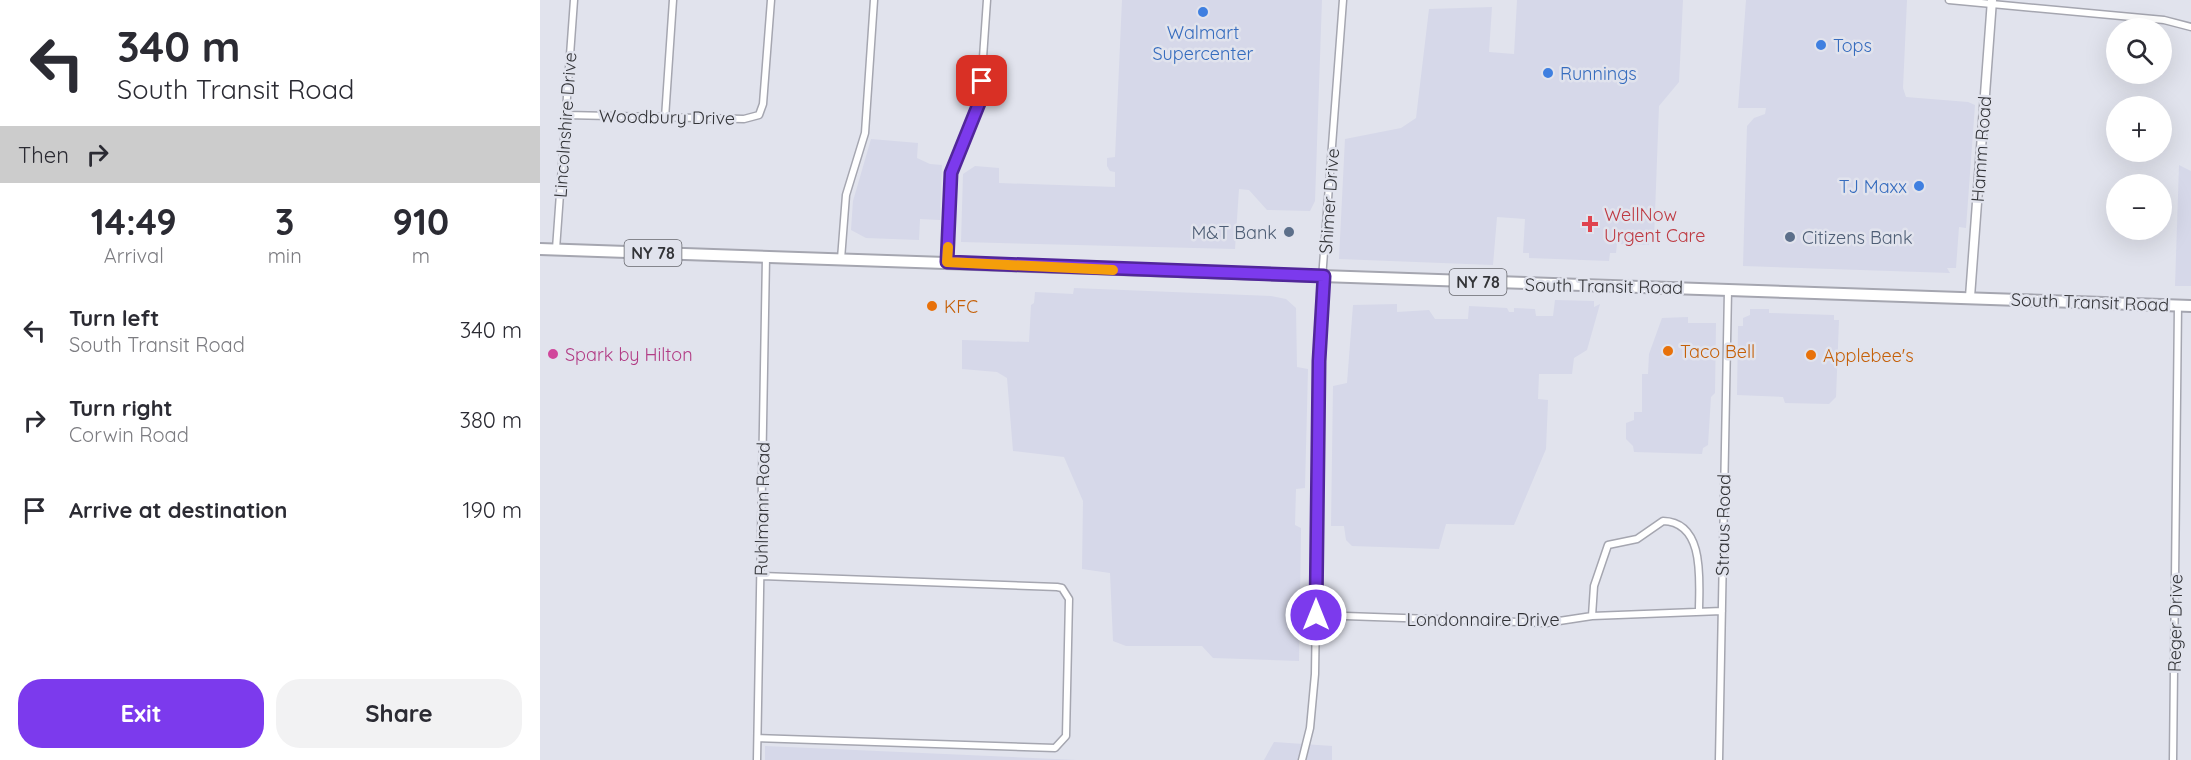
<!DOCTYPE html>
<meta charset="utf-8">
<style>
body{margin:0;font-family:Quicksand,sans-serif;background:#f2f2f3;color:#2b2b33;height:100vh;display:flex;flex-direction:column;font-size:22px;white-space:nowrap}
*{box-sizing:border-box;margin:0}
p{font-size:20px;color:#7c7c81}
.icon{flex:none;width:33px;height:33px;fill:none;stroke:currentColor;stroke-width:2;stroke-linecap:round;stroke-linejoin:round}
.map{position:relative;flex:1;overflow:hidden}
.details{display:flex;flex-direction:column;background:#fff;width:540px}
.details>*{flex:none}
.top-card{background:#fff;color:#2b2b33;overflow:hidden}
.fabs{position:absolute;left:1566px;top:18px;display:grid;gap:12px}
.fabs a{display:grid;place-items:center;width:66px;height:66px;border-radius:50%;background:#fff;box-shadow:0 6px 24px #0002;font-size:30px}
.pin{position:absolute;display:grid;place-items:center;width:51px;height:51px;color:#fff;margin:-26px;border-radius:12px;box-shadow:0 3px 9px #0006}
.me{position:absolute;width:66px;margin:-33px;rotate:0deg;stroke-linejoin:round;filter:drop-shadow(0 0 4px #0008)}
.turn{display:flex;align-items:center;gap:21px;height:126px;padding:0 18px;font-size:27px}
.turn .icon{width:78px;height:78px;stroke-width:2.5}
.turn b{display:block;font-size:42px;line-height:51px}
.then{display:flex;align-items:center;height:57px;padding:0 18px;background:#0003;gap:12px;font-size:22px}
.eta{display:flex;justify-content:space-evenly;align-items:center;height:102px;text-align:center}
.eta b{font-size:36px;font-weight:700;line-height:42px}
.action{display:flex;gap:12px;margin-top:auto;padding:12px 18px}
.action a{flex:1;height:69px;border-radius:24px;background:#7c3aed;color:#fff;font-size:24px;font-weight:700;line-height:69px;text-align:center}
.action a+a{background:#f2f2f3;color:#2b2b33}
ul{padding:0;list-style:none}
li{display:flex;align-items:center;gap:18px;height:90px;padding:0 18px}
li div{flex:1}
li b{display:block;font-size:22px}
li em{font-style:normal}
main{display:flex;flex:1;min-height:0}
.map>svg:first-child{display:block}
.built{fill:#d6d8e9}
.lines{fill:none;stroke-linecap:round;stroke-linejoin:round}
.street-casing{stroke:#a5a6b0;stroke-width:9}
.secondary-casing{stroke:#a5a6b0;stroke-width:11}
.highway-casing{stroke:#a5a6b0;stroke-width:14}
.street{stroke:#fff;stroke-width:6}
.secondary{stroke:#fff;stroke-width:8}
.highway{stroke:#fff;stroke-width:10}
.route-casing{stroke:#51269a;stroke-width:15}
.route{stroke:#7c3aed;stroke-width:10}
.slow{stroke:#f59e0b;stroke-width:10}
.shop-dot{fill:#3f7fe0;stroke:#e1e3ed;stroke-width:2}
.health-dot{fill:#e0444e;stroke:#e1e3ed;stroke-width:2}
.service-dot{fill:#5c6f8a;stroke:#e1e3ed;stroke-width:2}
.food-dot{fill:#e8710a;stroke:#e1e3ed;stroke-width:2}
.hotel-dot{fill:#d1479c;stroke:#e1e3ed;stroke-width:2}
.labels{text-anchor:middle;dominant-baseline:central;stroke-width:5;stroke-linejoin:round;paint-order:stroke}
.shield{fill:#e1e3ed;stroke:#67686e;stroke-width:1.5}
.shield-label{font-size:16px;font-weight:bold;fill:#333438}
.shop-label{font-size:18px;fill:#366cbe;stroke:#e1e3ed;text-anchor:start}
.street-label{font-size:18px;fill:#333438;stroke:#e1e3ed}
.health-label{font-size:18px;fill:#be3a42;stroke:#e1e3ed;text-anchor:start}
.service-label{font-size:18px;fill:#4e5e75;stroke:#e1e3ed;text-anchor:end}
.food-label{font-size:18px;fill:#c56008;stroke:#e1e3ed;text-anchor:start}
.hotel-label{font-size:18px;fill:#b23c85;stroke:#e1e3ed;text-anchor:start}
</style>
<main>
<section class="details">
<div class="top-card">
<div class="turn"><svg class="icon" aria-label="left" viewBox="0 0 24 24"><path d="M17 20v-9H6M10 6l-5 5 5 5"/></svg><div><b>340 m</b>South Transit Road</div></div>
<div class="then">Then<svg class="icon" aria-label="right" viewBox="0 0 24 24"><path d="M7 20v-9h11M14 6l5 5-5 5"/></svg></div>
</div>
<div class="eta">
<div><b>14:49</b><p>Arrival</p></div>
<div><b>3</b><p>min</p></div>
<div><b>910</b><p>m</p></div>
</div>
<ul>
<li><svg class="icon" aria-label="left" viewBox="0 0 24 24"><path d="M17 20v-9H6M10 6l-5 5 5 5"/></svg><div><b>Turn left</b><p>South Transit Road</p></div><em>340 m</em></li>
<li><svg class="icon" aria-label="right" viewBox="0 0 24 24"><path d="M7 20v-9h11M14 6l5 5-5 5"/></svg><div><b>Turn right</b><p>Corwin Road</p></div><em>380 m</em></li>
<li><svg class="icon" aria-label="arrive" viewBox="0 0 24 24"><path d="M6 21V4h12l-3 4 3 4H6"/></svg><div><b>Arrive at destination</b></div><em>190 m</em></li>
</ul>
<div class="action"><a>Exit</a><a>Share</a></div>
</section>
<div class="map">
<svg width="1651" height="760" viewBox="0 0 1651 760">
<rect width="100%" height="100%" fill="#e1e3ed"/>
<path class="built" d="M582,0H782L775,201L770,211L727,210L709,190L699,189L695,249L421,242L423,174L435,166L459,168V183L575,187V172L570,171L567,166V158L575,157Z
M977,0H1143L1139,82L1119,106L1114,240H1109V245L1077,244L1076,253H1070L1069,261L989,258V253H983L985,219L957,217L953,265L799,259L805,139L861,128L876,118L889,9L952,7L949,52L974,54Z
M1206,0H1367L1363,88L1366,97L1428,102L1435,105L1426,228L1419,227L1416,268H1407L1410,273L1203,266L1207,126L1214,118L1225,114L1226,108H1198Z
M331,139L378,143L377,158L390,164L402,165L400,220L380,219L379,240L326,238L311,230L313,201Z
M1639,165L1651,171V286H1635Z
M534,288L731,296L746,299L756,308L757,367L768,369L765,488L756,489L755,525L761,528L759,661L673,658L662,646H586L573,641L570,573L542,569L543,501L524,457L473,451L467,378L457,372L422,369V340L489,342L491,305L494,303L495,292L533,294Z
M1015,300L1054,301V307L1060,304L1047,350L1034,358L1032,374H999L998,399L1008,400L1006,449L974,525L906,524L899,549L812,546L806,540L804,526H791L793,386L807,383L813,305L857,304V312L889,310L895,319H928L929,306L967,308L969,312H974V308L995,309L996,316H1013Z
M1210,309H1229V313L1294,315V320H1299L1296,397L1289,404L1245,403L1243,397L1197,395L1198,326H1203V318L1210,315Z
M1148,317V323H1176L1175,393L1171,397L1168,445L1163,448L1162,454L1094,452L1093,446L1086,439V423L1094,420V412H1102V374H1108L1109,354L1122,318Z
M734,742L792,746V760H724Z
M225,746L537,760H538H225Z"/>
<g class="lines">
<defs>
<path id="street" d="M1409,0L1624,20L1651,27
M26,115L204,119L219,115L223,104L231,0
M125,118L133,0
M16,249L34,0
M301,259L306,195L325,133L334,0
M407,262L411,173L440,101L447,0
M776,615L1006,623L1052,616L1182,611
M1052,616L1054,586L1068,545L1097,539L1123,521C1166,522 1159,583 1159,611
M218,738L515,748L526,736L529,599L522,588L517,587L221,576
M217,760L226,257
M762,760L770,728L775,674L781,292L803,0
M1179,760L1188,290
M1633,760L1638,305"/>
<path id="secondary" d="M1430,297L1452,0"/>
<path id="highway" d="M0,249L1651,306"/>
</defs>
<use href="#street" class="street-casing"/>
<use href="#secondary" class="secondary-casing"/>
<use href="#highway" class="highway-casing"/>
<use href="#street" class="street"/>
<use href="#secondary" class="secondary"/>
<use href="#highway" class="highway"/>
</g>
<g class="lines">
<defs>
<path id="route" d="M442,81L440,101L411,173L407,262L784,276L779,361L776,615"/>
</defs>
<use href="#route" class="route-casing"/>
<use href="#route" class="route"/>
<path class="slow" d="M408,247L407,262L573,270"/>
</g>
<g class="shop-dot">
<circle cx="663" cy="12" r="6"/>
<circle cx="1281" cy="45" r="6"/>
<circle cx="1008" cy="73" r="6"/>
<circle cx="1379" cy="186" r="6"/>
</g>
<path class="health-dot" d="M1047 215h6v6h6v6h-6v6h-6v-6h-6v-6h6z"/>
<g class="service-dot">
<circle cx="749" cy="232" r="6"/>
<circle cx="1250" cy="237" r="6"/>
</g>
<g class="food-dot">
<circle cx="392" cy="306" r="6"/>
<circle cx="1128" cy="351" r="6"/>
<circle cx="1271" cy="355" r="6"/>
</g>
<circle class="hotel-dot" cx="13" cy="354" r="6"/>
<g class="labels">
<g class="shield">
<rect x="84.5" y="240" width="57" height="26" rx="4.5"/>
<rect x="909.5" y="269" width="57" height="26" rx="4.5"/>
</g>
<g class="shield-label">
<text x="113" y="253">NY 78</text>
<text x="938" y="282">NY 78</text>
</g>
<g class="shop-label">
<text x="663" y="32" text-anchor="middle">Walmart<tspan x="663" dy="21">Supercenter</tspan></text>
<text x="1293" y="45">Tops</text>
<text x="1020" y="73">Runnings</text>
<text x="1367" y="186" text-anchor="end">TJ Maxx</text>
</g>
<g class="street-label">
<text transform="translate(127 117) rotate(1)">Woodbury Drive</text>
<text transform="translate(25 125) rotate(-86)">Lincolnshire Drive</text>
<text transform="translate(1441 149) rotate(-86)">Hamm Road</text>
<text transform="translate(789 201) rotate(-86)">Shimer Drive</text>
<text transform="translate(1064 286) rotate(1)">South Transit Road</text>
<text transform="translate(1550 302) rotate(2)">South Transit Road</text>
<text transform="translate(222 509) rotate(-89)">Ruhlmann Road</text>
<text transform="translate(1183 525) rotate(-89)">Straus Road</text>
<text x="943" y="619">Londonnaire Drive</text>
<text transform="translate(1635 623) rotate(-89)">Reger Drive</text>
</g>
<g class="health-label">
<text x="1064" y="214">WellNow<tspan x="1064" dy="21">Urgent Care</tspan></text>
</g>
<g class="service-label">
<text x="737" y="232">M&amp;T Bank</text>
<text x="1262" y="237" text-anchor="start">Citizens Bank</text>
</g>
<g class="food-label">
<text x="404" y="306">KFC</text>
<text x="1140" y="351">Taco Bell</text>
<text x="1283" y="355">Applebee's</text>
</g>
<g class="hotel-label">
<text x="25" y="354">Spark by Hilton</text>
</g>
</g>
</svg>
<div class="fabs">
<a><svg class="icon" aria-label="search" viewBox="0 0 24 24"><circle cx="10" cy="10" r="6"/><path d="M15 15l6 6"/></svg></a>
<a>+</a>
<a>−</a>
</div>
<div class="pin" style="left:442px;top:81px;background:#d93025"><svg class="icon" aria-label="arrive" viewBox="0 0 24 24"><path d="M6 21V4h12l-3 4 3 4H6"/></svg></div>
<svg class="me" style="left:776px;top:615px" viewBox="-20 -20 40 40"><circle r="17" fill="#7c3aed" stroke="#fff" stroke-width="3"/><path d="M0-11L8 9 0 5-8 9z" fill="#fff"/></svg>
</div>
</main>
